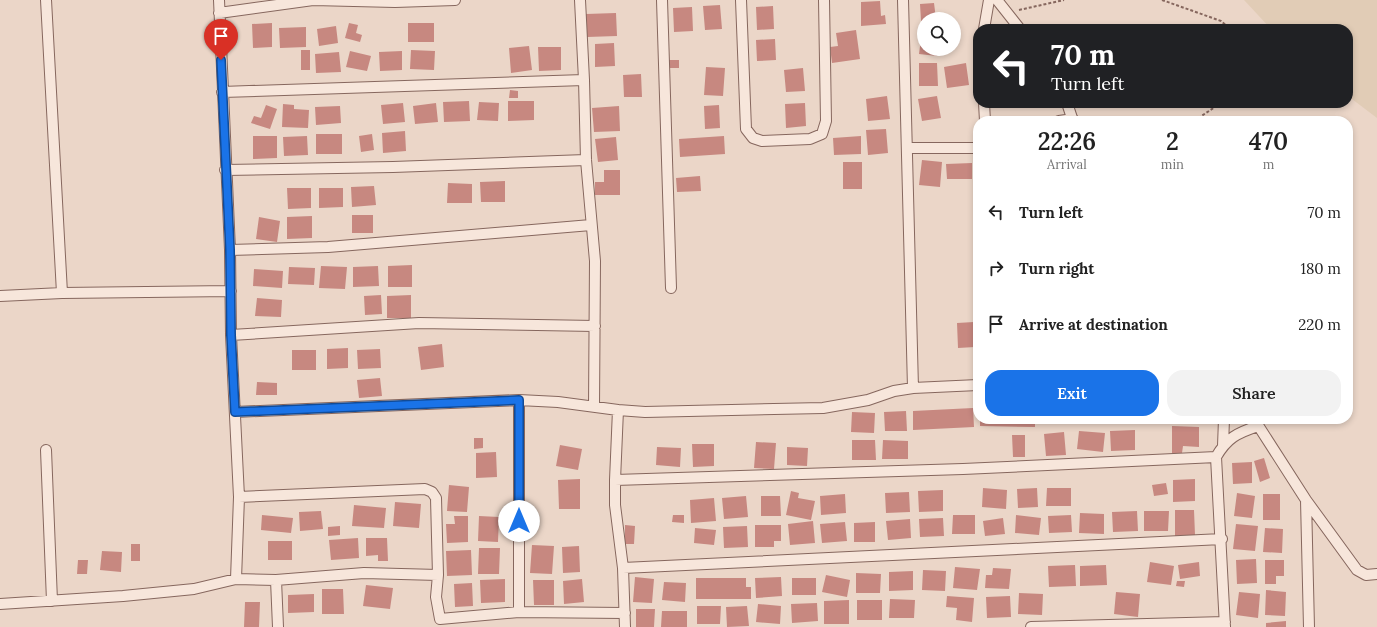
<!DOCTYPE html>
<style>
body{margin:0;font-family:Lora,serif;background:#f2f2f2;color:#222;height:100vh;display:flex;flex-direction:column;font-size:15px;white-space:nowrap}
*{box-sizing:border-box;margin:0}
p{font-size:13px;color:#767676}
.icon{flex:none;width:22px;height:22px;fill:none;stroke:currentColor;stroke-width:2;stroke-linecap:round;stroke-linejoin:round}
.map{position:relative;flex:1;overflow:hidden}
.details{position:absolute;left:973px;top:116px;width:380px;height:308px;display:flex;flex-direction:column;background:#fff;border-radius:16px;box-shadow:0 2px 6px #0003}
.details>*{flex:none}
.top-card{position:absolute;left:973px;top:24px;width:380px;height:84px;border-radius:16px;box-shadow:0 2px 6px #0003;background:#202124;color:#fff;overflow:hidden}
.fabs{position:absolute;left:917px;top:12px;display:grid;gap:8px}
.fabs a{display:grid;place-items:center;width:44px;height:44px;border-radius:50%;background:#fff;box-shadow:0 2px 6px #0003;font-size:20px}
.pin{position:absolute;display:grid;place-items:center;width:34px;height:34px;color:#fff;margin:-41px -17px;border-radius:50% 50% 50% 0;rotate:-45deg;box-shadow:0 0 4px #0007}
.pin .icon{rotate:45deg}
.me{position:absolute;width:44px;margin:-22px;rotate:0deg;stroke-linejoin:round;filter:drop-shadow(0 0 3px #0008)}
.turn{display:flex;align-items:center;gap:14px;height:84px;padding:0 12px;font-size:18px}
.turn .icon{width:52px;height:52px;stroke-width:2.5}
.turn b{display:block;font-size:28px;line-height:34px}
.eta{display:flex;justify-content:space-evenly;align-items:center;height:68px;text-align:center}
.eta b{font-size:24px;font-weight:600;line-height:28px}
.action{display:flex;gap:8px;margin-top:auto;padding:8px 12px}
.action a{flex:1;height:46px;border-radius:16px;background:#1a73e8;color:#fff;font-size:16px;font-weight:600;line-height:46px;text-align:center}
.action a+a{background:#f2f2f2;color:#222}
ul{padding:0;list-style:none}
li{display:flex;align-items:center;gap:12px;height:56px;padding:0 12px}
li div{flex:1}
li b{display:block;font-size:15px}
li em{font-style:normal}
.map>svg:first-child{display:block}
.farmland{fill:#e1ccb6}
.building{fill:#c78880}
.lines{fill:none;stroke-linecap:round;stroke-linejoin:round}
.street-casing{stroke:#86675e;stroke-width:12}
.path{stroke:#86675e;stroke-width:2;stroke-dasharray:3 2;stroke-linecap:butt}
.street{stroke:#f7e6db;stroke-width:10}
.route-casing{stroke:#114b97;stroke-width:10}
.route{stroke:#1a73e8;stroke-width:7}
</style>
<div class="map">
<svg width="1377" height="627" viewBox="0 0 1377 627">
<rect width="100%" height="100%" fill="#ebd6c8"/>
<path class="farmland" d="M1244,0H1377V118L1348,96V29H1271Z"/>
<path class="building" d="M880,1L881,16L885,15L886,24L861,26V2Z
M934,3L936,19L921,21L920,4Z
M720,5L722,29L705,30L703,6Z
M773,6L774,29L757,30L756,7Z
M692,7L693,31L674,32L673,8Z
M616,13L617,36L587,37L586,14Z
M272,23V47L253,48L252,24Z
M349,23L358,25L356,33L362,35L360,42L345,38Z
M408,23H434V42H408Z
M336,26L338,43L319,46L317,29Z
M306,27V47L280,48L279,28Z
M856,30L860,59L832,63L830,47L838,46L836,33Z
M922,31H924V49H938L937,56L919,54Z
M775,39L776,60L757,61L756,40Z
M614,43L615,66L595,67V44Z
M529,46L532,70L511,73L509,48Z
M538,47H561V70L539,71Z
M301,50H310V70H301Z
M411,50L435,51L434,70L410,69Z
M350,51L371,56L367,71L346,67Z
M402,51V70L380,71L379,52Z
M339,52L341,72L316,73L315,54Z
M669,60H679V68H669Z
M919,63H937L938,86H919Z
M966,63L969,85L947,88L944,67Z
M706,67L725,68L723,96L704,95Z
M803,68L805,91L786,92L784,70Z
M641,74L642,97H624L623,75Z
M510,90L518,91V98H509Z
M887,96L890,119L868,121L866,99Z
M937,96L941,118L922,121L918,99Z
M469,101L470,121L444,122L443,102Z
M508,101H534V120L508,121Z
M479,102L499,103L498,121L477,120Z
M403,103L405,122L383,124L381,105Z
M436,103L438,122L415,124L413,106Z
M805,103L806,126L786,128L785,104Z
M283,104L294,105V109L309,110L308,128L282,127Z
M266,105L277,109L270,129L251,123L254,116L261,118Z
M719,105L720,128L705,129L704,106Z
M340,106L341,123L316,125L315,107Z
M619,106L620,131L594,132L592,108Z
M886,129L888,153L868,155L866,130Z
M405,131L406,151L383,153L382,133Z
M316,134H342V154H316Z
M372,134L374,150L361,152L359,136Z
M253,136H277V158L253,159Z
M307,136L308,155L284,156L283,137Z
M724,136L725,154L680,157L679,139Z
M861,136V154L834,155L833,138Z
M616,137L618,160L598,162L595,139Z
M922,160L942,162L940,187L919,185Z
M843,162H862V189H843Z
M972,163V179H947L946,164Z
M604,170H620V195H595V182H604Z
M700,176L701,191L677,192L676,178Z
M505,181V202H481L480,182Z
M448,183L472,184V203H447Z
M374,186L376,205L352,207L351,187Z
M287,188H311V208L288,209Z
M319,188H343V207L319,208Z
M352,215H373V233H352Z
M312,216V238L287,239V217Z
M259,217L280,221L277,242L256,239Z
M412,265V287H388V266Z
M321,266L347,267L345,289L319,288Z
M378,266L379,286L353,287V267Z
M289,267L315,268L314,285L288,284Z
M254,269L283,271L282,288L253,286Z
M381,295L382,314L365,315L364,296Z
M411,295V318H387V296Z
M257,298L282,300L281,317L255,316Z
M974,322L975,347L958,348L957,323Z
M442,344L444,367L421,370L418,347Z
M348,348V368L327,369V349Z
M380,349L381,368L358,369L357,350Z
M292,350H316V370H292Z
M380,378L382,396L359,398L357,380Z
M257,382L277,383V395H256Z
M973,408L974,427L913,430V411Z
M906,411L907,431H885L884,412Z
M852,412L875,413L874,433L851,432Z
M980,419H1035V427L980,426Z
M1073,419H1103V422L1073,421Z
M1111,419H1132V422Z
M1195,419H1203V423H1196Z
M1172,426L1199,427V447L1183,446L1182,453H1172Z
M1135,430V450L1111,451L1110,431Z
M1079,431L1105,433L1103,452L1077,449Z
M1064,432L1066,455L1046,456L1044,434Z
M1012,435H1025V457H1013Z
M474,438H483V448L474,449Z
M852,440H875L876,460H852Z
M883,440L908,441V459H882Z
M756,442L776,443L774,469L754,468Z
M692,444H714V466L693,467Z
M560,445L582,449L578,470L556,466Z
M657,447L681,448L680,467L656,465Z
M787,447L808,448L807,466L787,465Z
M496,452L497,477L476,478V453Z
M1264,458L1270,478L1260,482L1254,461Z
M1252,462V483L1233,484L1232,463Z
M580,479V509H559L558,480Z
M1195,479V501L1173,502V480Z
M1166,483L1168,494L1154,496L1152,485Z
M449,485L469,487L467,512L447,511Z
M983,488L1007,490L1006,509L982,507Z
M1037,488L1038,507L1018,508L1017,489Z
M1047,488H1071V506H1046Z
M943,490V511L919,512L918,491Z
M791,491L799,493L798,498L815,501L811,520L786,515Z
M909,492L910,512L886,513L885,493Z
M1237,493L1255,496L1252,518L1234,516Z
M845,494L846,513L821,515L820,496Z
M1263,494H1280V520H1263Z
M746,496L748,517L724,519L722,498Z
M761,496H780L781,516H761Z
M714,498L716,521L691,523L690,500Z
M395,502L421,504L419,528L393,526Z
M354,505L386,508L384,528L352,526Z
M1175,510H1194L1195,535L1175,536Z
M321,511L323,529L300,531L299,512Z
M1137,511L1138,531L1113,532L1112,512Z
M1144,511H1169L1168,531H1144Z
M1080,513L1104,514V534L1079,533Z
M262,515L293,518L291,533L261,530Z
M673,515H684V523L672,522Z
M953,515H975V534H952Z
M1016,515L1041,518L1039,535L1015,533Z
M1071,515L1072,532L1049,533L1048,516Z
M454,516H468V542L447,543L446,524H455Z
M479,516L499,517L498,542L478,541Z
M943,518L944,536L920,537L919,519Z
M1003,518L1005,534L985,536L983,521Z
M910,519L911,538L888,540L886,521Z
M813,521L815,543L790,545L788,524Z
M845,522L847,541L822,543L820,524Z
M875,522V542H854V523Z
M1236,524L1258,526L1255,551L1233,549Z
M625,525L635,526L634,544H625Z
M755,525H781V541H774V547H755Z
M340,526V535L328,536V527Z
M747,526L748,547L724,548L723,527Z
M695,528L716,530L714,545L694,543Z
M1265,528L1283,529L1282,553L1263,552Z
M358,538L359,558L331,560L329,540Z
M366,538H387L388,561H378V555L366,556Z
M268,541H292V560H268Z
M131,544H140V561H131Z
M532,545L554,546L552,574L530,573Z
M579,546L580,572L563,573L562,547Z
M479,548H500L499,574H478Z
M471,550L472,575L447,576L446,551Z
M102,551L122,552L121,572L100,570Z
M1256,559L1257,583L1237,584L1236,560Z
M78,560H88L87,574H77Z
M1265,560H1284V576H1276V584H1265Z
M1150,562L1174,566L1171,585L1147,582Z
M1199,562L1200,576L1180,579L1178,565Z
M1075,565L1076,586L1049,587L1048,566Z
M1106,565L1107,585L1080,586V566Z
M955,567L980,569L977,590L953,588Z
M993,568L1011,569L1009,589L985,588L986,575H992Z
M923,570L946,571L945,591L922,590Z
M913,571V590L889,591V572Z
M856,573L881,574L880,593H856Z
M826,575L850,580L847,597L822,592Z
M635,577L654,579L652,603L633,602Z
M781,577L782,596L756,598L755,578Z
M696,578H746V587H751V599H696Z
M792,578H816V595H792Z
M505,579V602L481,603L480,580Z
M582,579L584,602L564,604L563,581Z
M533,580H554V605H534Z
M1177,581H1185L1184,587L1176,586Z
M664,582L686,583L685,602L662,600Z
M472,583L473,606L455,607L454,584Z
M366,585L393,588L390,609L363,606Z
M322,589H343L344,614H322Z
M1266,590L1286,592L1285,616L1265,615Z
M1116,592L1140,594L1138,617L1114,614Z
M1239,592L1260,594L1258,618L1236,615Z
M1019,593L1043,594L1042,615L1018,614Z
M314,594V612L288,613V595Z
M947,596L974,598L972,622L956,620L957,608L946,607Z
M1010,596L1011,617L987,618L986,597Z
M890,599L915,600L914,618H889Z
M849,600V624H824V601Z
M857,600H882V620H857Z
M245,602H260L259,627H244Z
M817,603L818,621L792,623L791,604Z
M758,604L781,606L780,624L756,622Z
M697,606H721L720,624H697Z
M747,606L749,626L727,627L726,607Z
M636,609H655L654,627H636Z
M662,611H687V627H661Z
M1286,621V627H1266V623Z"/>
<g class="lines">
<defs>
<path id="street" d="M46,0L62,293
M219,0L230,250L231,335L239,497L236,579L276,580L364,573L438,575
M580,0L584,80L586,160L595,261L594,407
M662,0L671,288
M741,0L746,129L753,138L762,141L810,139L822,134L826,121L824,0
M903,0L913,388
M997,0L1020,29
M219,13L313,0L395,2L455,0
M984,29L989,0
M222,92L584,80
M984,103L985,121
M1067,103L1073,121
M1059,121L1073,119
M908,148H978
M225,170L393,167L586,160
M230,250L328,247L591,225
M0,296L62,293L231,291
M231,335L419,323L595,326
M519,400V612
M235,412L519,400L558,402L618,410
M1254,419L1306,500L1357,570L1366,575L1377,574
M1223,446L1224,419
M46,450L52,601
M615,480L618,410L645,412L823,408L868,400L894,391L913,388L978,385
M239,497L425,489L432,492L436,498L438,575L436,597L440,619L519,612L625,613
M1306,500L1309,627
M623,568L1222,539
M276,580L278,627
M0,604L123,596L194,589L236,579
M625,627L623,568L615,505V480L963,469L1216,457
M1031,627L1225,622
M1225,627L1216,457C1227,438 1237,433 1258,426"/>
</defs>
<use href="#street" class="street-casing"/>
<path class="path" d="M1162,0L1221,21L1230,29
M1019,10L1064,0
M1194,121L1221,103"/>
<use href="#street" class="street"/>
</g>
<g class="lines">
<defs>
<path id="route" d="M221,60L230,250L231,335L235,412L519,400V521"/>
</defs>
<use href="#route" class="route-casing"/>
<use href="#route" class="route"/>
</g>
</svg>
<div class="fabs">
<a><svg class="icon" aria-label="search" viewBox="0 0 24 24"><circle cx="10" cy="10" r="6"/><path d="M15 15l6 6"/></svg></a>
</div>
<div class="pin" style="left:221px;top:60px;background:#d93025"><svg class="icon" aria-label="arrive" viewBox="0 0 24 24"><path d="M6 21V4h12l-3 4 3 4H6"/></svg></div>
<svg class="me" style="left:519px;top:521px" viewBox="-20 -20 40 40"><circle r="19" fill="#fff"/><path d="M0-13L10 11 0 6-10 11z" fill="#1a73e8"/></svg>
<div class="top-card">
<div class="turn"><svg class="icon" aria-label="left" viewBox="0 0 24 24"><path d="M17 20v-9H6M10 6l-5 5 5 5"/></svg><div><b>70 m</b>Turn left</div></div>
</div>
<section class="details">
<div class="eta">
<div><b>22:26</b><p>Arrival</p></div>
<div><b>2</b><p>min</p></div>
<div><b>470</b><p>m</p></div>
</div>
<ul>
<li><svg class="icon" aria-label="left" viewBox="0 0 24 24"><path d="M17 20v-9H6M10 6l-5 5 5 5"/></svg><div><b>Turn left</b></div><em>70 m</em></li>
<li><svg class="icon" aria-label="right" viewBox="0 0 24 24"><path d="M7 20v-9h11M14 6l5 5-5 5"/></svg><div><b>Turn right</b></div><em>180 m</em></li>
<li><svg class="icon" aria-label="arrive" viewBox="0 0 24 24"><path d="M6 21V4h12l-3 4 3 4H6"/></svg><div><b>Arrive at destination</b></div><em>220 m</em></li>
</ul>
<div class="action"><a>Exit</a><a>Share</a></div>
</section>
</div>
